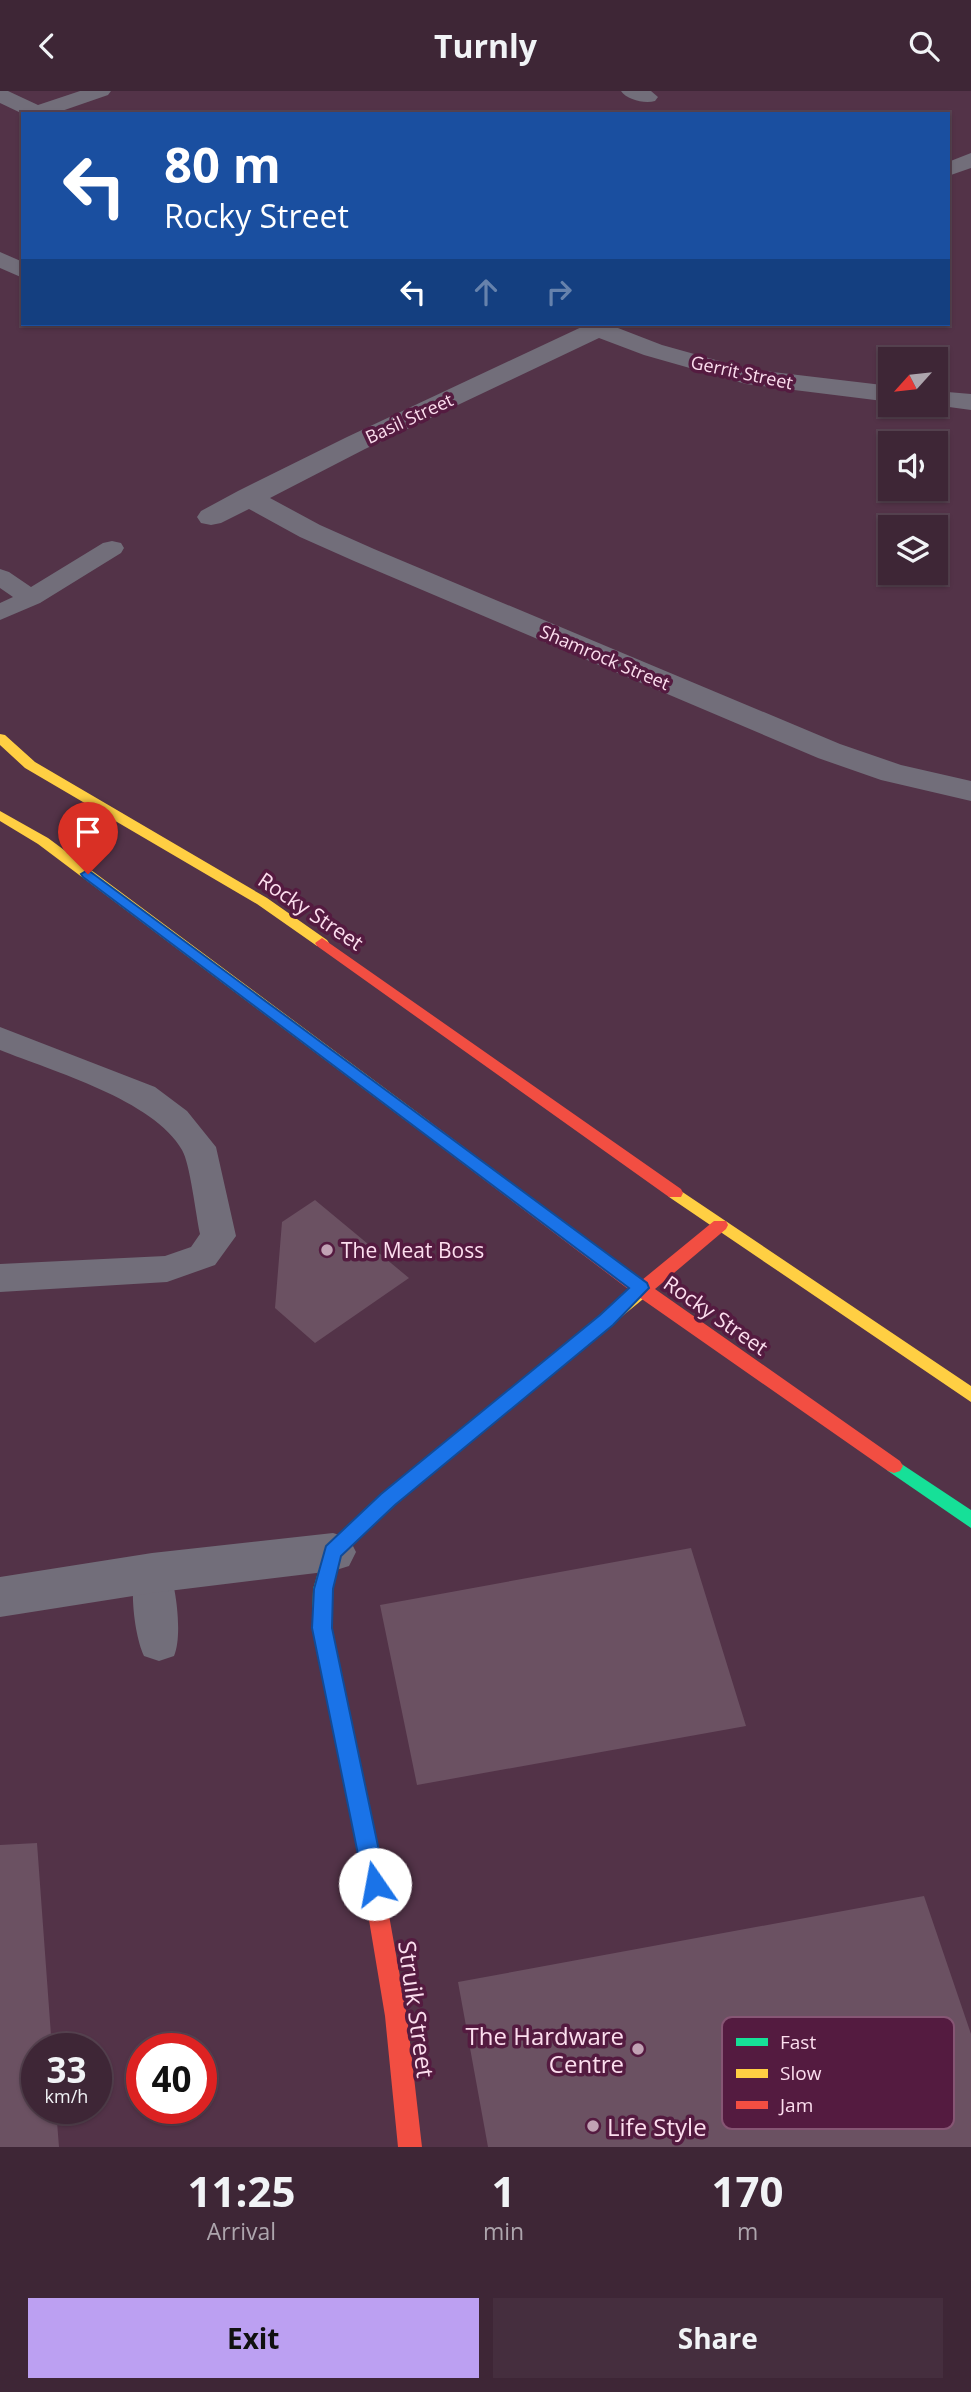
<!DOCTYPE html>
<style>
body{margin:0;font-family:"Open Sans",sans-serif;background:#452e3e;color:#f1f3f6;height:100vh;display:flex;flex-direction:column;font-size:26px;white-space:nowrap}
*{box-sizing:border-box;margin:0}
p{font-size:23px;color:#ada5ad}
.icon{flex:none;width:38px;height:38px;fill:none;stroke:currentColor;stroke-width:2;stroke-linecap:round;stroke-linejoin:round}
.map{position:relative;height:2056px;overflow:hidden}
.sheet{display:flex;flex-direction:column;background:#3e2636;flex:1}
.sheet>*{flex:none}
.top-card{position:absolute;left:21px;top:21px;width:929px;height:214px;border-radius:0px;box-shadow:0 2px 5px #0004,0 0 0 2px #574351;background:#1a4fa0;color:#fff;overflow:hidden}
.needle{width:46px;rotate:243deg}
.fabs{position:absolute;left:878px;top:256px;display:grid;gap:14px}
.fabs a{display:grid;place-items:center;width:70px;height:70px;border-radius:0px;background:#3e2636;box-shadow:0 2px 5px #0004,0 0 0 2px #574351;font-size:35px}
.speed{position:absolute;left:21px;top:1942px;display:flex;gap:14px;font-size:35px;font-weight:700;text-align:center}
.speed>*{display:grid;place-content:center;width:91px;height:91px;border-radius:50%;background:#3e2636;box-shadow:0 2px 5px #0004,0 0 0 2px #574351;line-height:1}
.speed small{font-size:18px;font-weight:400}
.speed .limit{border:10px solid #d22;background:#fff;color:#111}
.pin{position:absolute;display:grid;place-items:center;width:60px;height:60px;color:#fff;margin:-72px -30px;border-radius:50% 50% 50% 0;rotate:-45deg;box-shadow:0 0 7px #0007}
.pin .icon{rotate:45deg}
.me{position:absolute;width:77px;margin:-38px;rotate:348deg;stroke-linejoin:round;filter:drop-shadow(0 0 5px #0008)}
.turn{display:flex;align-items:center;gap:24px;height:147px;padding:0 28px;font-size:32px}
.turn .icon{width:91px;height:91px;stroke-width:2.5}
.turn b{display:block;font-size:49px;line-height:60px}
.lanes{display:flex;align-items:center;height:66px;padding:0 28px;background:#0003;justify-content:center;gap:35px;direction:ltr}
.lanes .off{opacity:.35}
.eta{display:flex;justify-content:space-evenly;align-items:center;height:119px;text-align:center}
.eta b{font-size:42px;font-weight:700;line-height:49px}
.cta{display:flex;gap:14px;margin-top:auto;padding:14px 28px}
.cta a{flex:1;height:80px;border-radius:0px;background:#bca0f2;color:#111;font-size:28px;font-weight:700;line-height:80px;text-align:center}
.cta a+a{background:#452e3e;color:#f1f3f6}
header{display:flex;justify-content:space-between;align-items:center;height:91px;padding:0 28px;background:#3e2636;font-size:32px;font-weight:700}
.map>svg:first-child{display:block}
.building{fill:#6b5162}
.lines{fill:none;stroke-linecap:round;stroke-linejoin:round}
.lane{fill:#726e7a;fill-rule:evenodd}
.street{fill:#726e7a;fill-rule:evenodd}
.fast{fill:#16e098;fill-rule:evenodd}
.slow{fill:#ffcf43;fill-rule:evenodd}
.jam{fill:#f24e42;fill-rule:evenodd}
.route{fill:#1a73e8;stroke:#114b97;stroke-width:2}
.poi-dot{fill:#c1a2b4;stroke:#541b40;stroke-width:2.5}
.labels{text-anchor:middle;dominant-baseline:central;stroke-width:7;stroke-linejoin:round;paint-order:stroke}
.far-street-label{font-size:18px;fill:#fcdeee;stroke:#541b40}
.street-label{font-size:21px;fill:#fcdeee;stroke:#541b40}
.poi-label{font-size:21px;fill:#fcdeee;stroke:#541b40;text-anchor:start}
.near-street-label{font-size:24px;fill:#fcdeee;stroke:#541b40}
.near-poi-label{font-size:24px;fill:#fcdeee;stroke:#541b40;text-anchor:end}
.key{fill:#541b40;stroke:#865674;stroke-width:2}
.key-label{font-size:19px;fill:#fcdeee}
</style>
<header><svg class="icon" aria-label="back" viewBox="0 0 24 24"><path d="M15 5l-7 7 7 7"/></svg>Turnly<svg class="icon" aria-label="search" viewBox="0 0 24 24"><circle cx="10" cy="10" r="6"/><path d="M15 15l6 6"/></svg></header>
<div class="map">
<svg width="971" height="2056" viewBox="0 0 971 2056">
<rect width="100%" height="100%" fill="#533348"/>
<path class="building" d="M315,1109L409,1187L315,1252L275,1217L282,1131Z
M691,1457L746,1635L417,1694L380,1514Z
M37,1752L52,1958H37V2018H56L59,2056H0V1754Z
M924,1805L971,1943V2056H488L458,1891Z"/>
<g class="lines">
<path class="lane" d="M112,450L121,452L124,457L121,462L40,512L0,529V512L13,506L0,497V478L9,481L31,496L103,452Z
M0,936L155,996L187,1020L216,1056L236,1145L215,1174L167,1191L0,1201V1173L165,1165L191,1156L200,1143C196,1125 190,1072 182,1059C154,1009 52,980 0,959Z
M152,1465L166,1470C176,1491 183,1544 174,1565L159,1570L144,1565C134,1544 128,1491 138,1470Z"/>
<path class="street" d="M0,0H8L38,14L80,0H111L108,4L53,23H23V26L21,22L0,12Z
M621,0H651L658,6L655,10C645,13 627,9 621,0Z
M971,62V77L948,85V71Z
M0,161L23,171V187L0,177Z
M588,233H621L618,237L662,254L748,278L891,295V311L746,293L644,264L599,247L365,358L270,407L320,434L374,458L840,653L901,674L971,690V710L881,689L818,667L354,470L300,446L249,418L221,432L211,434L201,432L197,426L201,420L238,400L347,346Z
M936,300L971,303V319L927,313H936Z
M333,1442L349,1447L356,1461L349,1475L333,1480L152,1502L0,1526V1486L152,1462Z"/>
<path class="fast" d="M894,1368L971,1419V1437L888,1380L885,1375L888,1370Z
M404,1387L410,1390L413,1395L410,1400L341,1465L333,1498L332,1537L377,1757L374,1764L367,1767L360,1764L357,1757L312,1537L313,1498L326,1455L398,1390Z"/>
<path class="slow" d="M0,643L5,644L35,671L267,807L327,849L329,852L327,855H317L257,813L25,677L0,654Z
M0,720L48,747L429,1030L431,1034L429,1038H417L38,753L0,730Z
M675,1096L971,1295V1311L669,1106L667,1102L669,1098Z
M642,1193L648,1194L650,1199L648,1204L410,1400L404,1403L398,1400L395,1395L398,1390L636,1194Z"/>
<path class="jam" d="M322,847L681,1098L683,1102L681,1106H669L317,855L315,852Z
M423,1028L429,1030L642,1189L714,1130H726L728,1134L726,1138L655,1198L900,1370L903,1375L900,1380L894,1382L888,1380L636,1204L417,1038L415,1034L417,1030Z
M367,1747L374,1750L377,1757L407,1925L422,2056H398L385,1925L357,1757L360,1750Z"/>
</g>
<path class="route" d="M88,779L647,1192L649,1197L613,1234L395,1414L341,1465L333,1498L332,1537L386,1793L383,1800L375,1803L367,1800L364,1793L312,1537L314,1498L326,1455L381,1403L600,1224L629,1197L83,786L81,783Z"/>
<g class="poi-dot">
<circle cx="327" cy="1159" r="7"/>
<circle cx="638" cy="1958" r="7"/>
<circle cx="593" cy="2035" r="7"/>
</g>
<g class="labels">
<g class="far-street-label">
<text transform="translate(742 281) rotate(12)">Gerrit Street</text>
<text transform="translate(409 327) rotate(-25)">Basil Street</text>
<text transform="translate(605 566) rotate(23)">Shamrock Street</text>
</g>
<g class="street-label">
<text transform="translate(311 820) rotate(34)">Rocky Street</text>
<text transform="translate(716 1224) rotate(35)">Rocky Street</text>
</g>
<g class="poi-label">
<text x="341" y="1159">The Meat Boss</text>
</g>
<g class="near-street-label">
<text transform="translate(417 1918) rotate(82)">Struik Street</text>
</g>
<g class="near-poi-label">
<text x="624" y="1944">The Hardware<tspan x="624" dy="28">Centre</tspan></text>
<text x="607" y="2035" text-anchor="start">Life Style</text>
</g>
</g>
<rect x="722" y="1926" width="232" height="112" rx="10" class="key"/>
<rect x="736" y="1947" width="32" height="8" fill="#16e098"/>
<rect x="736" y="1978" width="32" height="9" fill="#ffcf43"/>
<rect x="736" y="2010" width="32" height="8" fill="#f24e42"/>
<g class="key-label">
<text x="780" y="1958">Fast</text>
<text x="780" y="1989">Slow</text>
<text x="780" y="2021">Jam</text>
</g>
</svg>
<div class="fabs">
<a><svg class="needle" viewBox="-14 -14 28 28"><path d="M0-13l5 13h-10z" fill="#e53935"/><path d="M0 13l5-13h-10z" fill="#ada5ad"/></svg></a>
<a><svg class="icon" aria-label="sound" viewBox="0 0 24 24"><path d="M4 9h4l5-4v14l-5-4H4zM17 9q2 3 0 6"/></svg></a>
<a><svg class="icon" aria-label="layers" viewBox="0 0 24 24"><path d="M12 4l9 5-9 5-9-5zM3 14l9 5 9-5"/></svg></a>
</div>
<div class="speed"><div>33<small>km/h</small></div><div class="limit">40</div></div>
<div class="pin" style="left:88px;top:783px;background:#d93025"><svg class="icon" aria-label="arrive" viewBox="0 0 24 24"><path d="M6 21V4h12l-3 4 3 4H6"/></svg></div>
<svg class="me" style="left:375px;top:1793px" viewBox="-20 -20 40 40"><circle r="19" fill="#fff"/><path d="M0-13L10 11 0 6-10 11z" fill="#1a73e8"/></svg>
<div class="top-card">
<div class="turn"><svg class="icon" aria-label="left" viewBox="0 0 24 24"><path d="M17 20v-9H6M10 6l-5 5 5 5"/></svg><div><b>80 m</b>Rocky Street</div></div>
<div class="lanes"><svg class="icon" aria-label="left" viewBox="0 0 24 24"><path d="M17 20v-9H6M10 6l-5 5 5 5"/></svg><svg class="icon off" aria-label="ahead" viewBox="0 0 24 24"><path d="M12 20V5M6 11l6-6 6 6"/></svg><svg class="icon off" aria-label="right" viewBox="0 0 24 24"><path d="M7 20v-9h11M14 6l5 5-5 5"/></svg></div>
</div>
</div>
<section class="sheet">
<div class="eta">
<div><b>11:25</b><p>Arrival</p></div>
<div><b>1</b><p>min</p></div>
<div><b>170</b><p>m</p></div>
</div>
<div class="cta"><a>Exit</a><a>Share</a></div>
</section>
